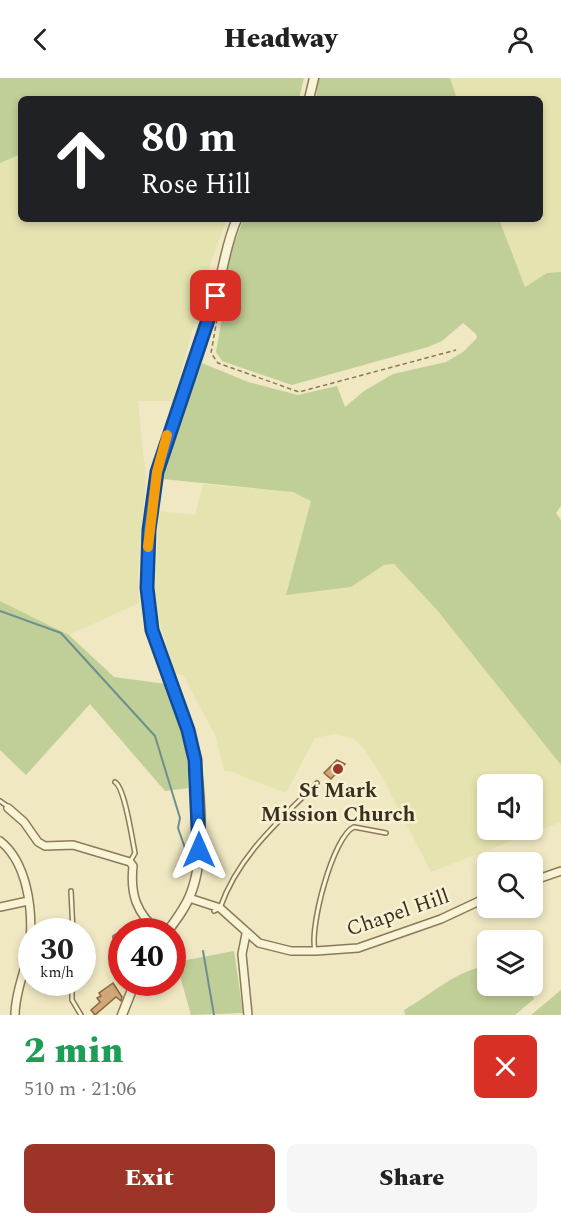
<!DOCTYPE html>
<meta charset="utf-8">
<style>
body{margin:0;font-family:Spectral,serif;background:#f6f6f6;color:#222;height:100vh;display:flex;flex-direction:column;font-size:22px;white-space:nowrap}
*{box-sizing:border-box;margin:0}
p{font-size:20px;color:#767676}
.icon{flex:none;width:33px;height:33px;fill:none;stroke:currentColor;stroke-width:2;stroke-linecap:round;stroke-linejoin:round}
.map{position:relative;height:937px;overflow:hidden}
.side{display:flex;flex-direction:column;background:#fff;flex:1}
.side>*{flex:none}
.hud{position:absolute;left:18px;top:18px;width:525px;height:126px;border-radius:9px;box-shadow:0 3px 9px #0003;background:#202124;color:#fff;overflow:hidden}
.controls{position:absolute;left:477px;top:696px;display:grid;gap:12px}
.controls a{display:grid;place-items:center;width:66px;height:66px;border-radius:9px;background:#fff;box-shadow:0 3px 9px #0003;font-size:30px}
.speed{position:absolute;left:18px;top:840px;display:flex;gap:12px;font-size:30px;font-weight:700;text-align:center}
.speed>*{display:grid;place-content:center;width:78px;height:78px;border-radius:50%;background:#fff;box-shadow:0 3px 9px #0003;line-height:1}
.speed small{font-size:15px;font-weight:400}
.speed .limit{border:9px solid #d22;background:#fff;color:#111}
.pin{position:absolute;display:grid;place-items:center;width:51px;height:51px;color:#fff;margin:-26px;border-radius:12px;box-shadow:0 3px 9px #0006}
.me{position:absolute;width:66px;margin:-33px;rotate:0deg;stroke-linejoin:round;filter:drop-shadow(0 0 4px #0008)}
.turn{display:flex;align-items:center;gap:21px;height:126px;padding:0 24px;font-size:27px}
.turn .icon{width:78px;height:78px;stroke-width:2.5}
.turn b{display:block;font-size:42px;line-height:51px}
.round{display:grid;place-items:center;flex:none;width:63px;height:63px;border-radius:9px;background:#f6f6f6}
.head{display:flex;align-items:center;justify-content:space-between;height:102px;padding:0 24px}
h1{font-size:36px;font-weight:800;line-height:45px;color:#1e9e55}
.cta{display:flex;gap:12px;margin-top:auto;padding:12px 24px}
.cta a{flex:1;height:69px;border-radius:9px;background:#9c3527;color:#fff;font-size:24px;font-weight:800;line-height:69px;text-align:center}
.cta a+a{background:#f6f6f6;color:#222}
header{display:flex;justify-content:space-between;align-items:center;height:78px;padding:0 24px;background:#fff;font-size:27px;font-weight:800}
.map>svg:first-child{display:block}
.farmland{fill:#e5e4b0;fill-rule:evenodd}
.green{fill:#c0ce97}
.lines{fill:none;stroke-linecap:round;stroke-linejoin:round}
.stream{stroke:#6c918d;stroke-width:2}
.building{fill:#cfa778;stroke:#8b663e;stroke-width:1.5}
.service-casing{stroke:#8b7a59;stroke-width:6}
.minor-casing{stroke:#8b7a59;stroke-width:10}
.tertiary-casing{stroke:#8b7a59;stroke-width:11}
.path{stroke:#8b7a59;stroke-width:1.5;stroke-dasharray:4.5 3;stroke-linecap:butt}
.service{stroke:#faf4d7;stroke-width:3}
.minor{stroke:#faf4d7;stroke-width:7}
.tertiary{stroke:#faf4d7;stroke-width:8}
.route-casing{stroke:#114b97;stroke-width:15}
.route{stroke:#1a73e8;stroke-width:10}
.slow{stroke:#f59e0b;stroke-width:10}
.poi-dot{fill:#9c3527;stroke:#f7f1d3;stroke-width:2}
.labels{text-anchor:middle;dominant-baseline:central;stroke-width:5;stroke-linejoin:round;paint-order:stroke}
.poi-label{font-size:21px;font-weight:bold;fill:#3a2f1e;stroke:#f7f1d3}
.street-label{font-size:21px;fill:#3a2f1e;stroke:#f7f1d3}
</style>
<header><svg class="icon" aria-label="back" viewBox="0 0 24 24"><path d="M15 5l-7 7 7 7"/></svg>Headway<svg class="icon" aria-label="person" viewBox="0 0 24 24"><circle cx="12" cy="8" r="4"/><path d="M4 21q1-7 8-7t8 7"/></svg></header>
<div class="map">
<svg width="561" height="937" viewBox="0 0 561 937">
<rect width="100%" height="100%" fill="#f0e8c3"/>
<path class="farmland" d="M450,0H561V194L547,195L525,209L499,141H540V21H457Z
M21,76V141H227L212,181L173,323H138L146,402L138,493L139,525L69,557L0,523V85Z
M203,406L293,414L312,423L286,517L351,509L384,487L394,486L437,532L561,687V744L431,794L382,699L365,672L354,661L335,656L315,660L286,715L232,694L224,693L215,657L183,597L175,596L154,526L159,433L195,437ZM488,706H532V752H488Z"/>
<path class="green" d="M0,0H304L299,21H21V76L0,85Z
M318,0H450L457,21H316Z
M244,141H499L525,209L547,195L561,194V428L556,435L561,442V687L437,532L394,486L384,487L351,509L286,517L311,423L293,414L162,401L177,346L202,285L248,304L298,317L337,308L345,329L364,313L393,296L446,284L463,274L477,260L476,256L463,245L442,263L428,269L292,307L222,283L216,274L222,240L216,232L234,165Z
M0,523L69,557L114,599L166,606C178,640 190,673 188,710L165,713L90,626L26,697L0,672Z
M234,873L243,935L191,937L176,884Z
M487,888L488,908H530L534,921L515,937H405L404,932C431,917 456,892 487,888Z
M561,912V937H531Z"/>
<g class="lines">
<path class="stream" d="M0,533L61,555L155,658L180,740L178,750L193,793
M203,873L214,937"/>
</g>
<path class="building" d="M337,682L345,686L331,701L324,695Z
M113,905L122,919L121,923L116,919L95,937L91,932L100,924L97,920L101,918L99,915Z"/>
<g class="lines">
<defs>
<path id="service" d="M115,704C125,710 132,761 135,775L131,782
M0,723L7,728
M71,813L73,854
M214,833L220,830C238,778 279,743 317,705
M125,854L148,845
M115,859L122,855
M315,872C309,850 333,758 354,749L386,755
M72,904V922L81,937"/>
<path id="minor" d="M8,730L24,744L38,764L45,768L73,767L130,784L133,788C130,816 136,835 159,854
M0,763C27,784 33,831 30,864C28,888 15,911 15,937
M532,803L561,793
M189,820L220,830L259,865L291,873H316L358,870L441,841L488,819
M0,829L28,823
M246,856L242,876L248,937"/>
<path id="tertiary" d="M309,21L314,0
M167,854C176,842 186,829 191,815C207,773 201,691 187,649C171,604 146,558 147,510C147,471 148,430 157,392C166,358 180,327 192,293C200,271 206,247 214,224C223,196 225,167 237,141
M122,937L135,904"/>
</defs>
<use href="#service" class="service-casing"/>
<use href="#minor" class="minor-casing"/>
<use href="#tertiary" class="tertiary-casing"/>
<path class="path" d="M217,241L211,275L218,285L299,314L456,272"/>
<use href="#service" class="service"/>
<use href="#minor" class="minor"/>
<use href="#tertiary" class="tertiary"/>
</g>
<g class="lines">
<defs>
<path id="route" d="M199,772L195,682L188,652L152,552L147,510L149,452L157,394L216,218"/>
</defs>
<use href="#route" class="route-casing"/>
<use href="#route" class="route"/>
<path class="slow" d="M148,469L157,394L167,357"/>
</g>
<circle class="poi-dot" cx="338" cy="691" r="6"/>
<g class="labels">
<g class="poi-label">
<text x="338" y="713">St Mark<tspan x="338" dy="24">Mission Church</tspan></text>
</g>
<g class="street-label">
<text transform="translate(398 835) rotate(-19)">Chapel Hill</text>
</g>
</g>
</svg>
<div class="controls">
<a><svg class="icon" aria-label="sound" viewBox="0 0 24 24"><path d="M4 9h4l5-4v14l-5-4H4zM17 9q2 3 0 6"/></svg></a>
<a><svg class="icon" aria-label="search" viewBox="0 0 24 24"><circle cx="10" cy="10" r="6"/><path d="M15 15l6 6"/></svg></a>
<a><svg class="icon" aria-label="layers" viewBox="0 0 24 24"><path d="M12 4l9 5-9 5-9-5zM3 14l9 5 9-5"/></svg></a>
</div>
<div class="speed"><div>30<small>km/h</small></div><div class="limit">40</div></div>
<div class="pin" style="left:216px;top:218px;background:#d93025"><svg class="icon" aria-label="arrive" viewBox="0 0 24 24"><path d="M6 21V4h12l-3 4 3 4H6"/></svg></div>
<svg class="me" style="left:199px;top:772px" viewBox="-20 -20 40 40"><path d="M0-17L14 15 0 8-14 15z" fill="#1a73e8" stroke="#fff" stroke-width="4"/></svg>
<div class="hud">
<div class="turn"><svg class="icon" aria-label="ahead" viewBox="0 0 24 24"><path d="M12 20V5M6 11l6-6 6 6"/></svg><div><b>80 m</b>Rose Hill</div></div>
</div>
</div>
<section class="side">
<div class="head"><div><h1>2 min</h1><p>510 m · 21:06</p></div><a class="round" style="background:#d93025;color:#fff"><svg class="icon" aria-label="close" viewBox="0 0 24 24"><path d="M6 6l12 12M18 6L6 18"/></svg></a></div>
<div class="cta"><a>Exit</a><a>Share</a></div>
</section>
